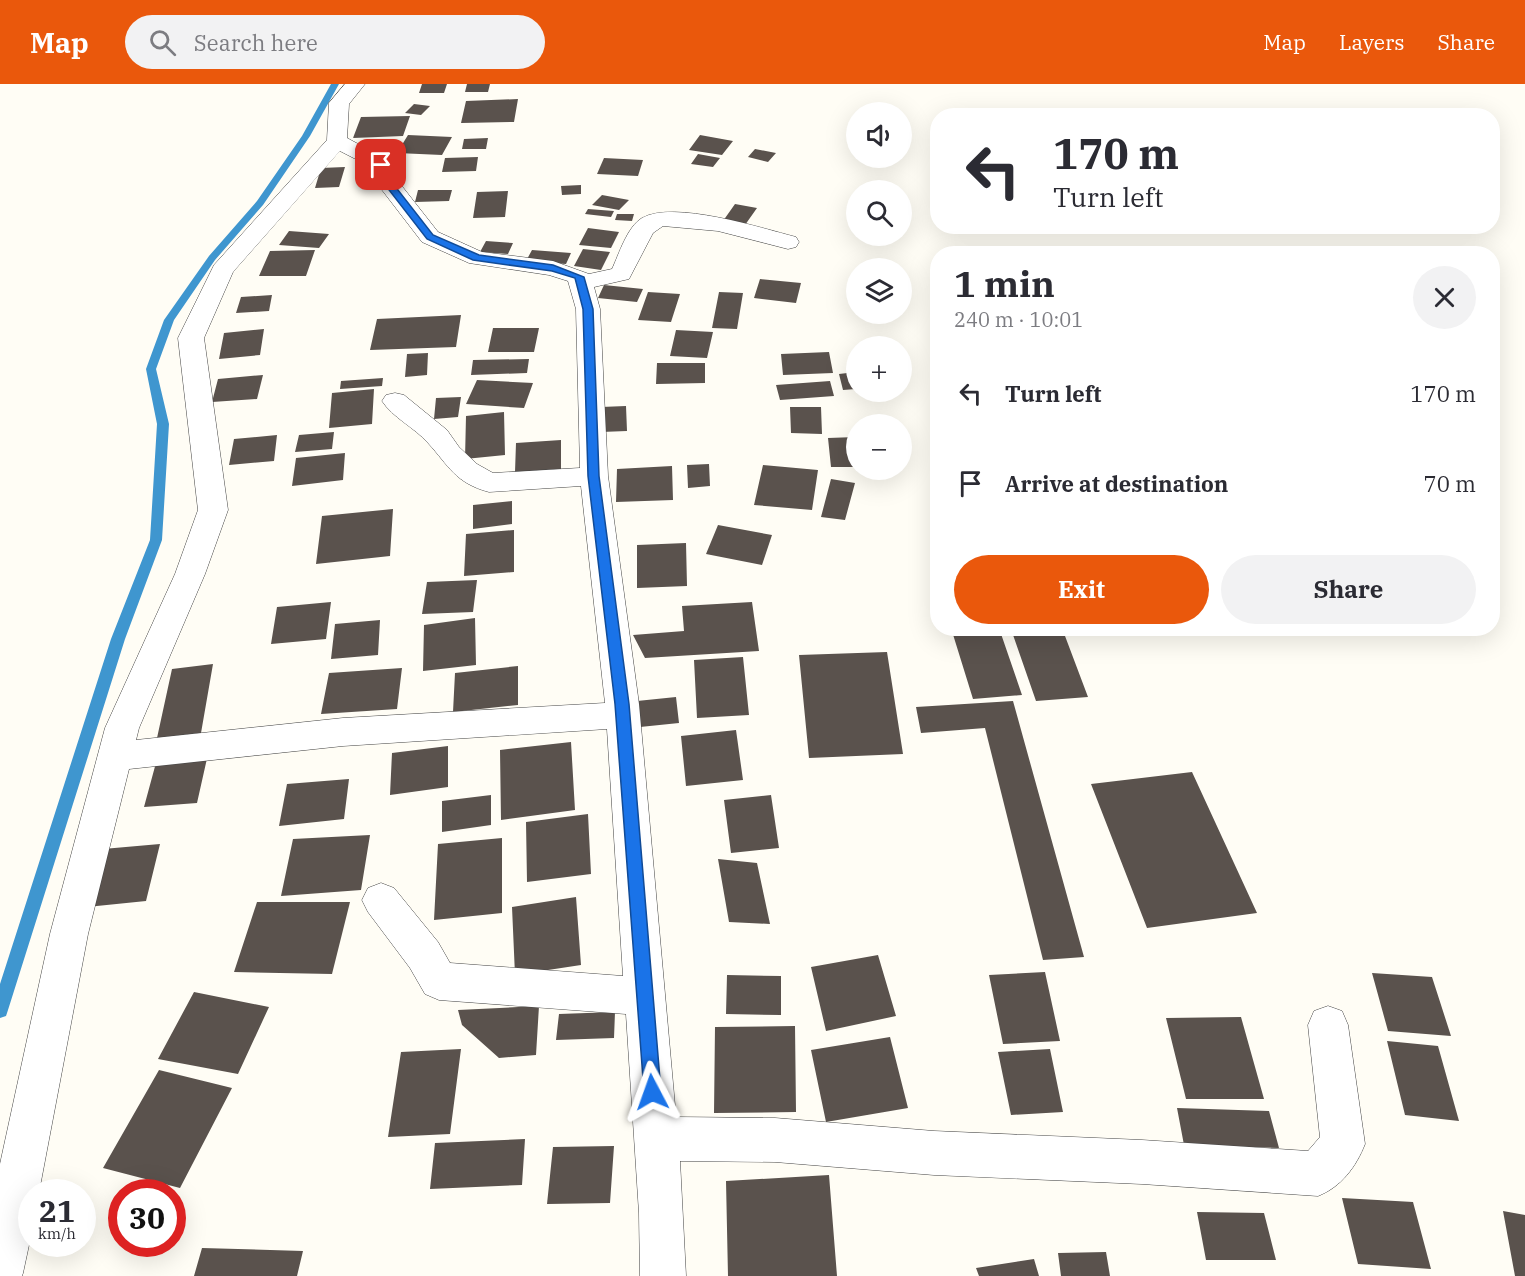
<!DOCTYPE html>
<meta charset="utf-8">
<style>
body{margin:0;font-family:"IBM Plex Serif",serif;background:#f2f2f3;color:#2b2b33;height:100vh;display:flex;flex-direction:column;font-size:22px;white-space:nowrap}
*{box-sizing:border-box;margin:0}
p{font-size:20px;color:#7c7c81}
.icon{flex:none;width:33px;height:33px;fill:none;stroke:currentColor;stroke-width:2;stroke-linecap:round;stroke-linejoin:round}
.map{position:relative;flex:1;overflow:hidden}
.sheet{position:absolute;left:930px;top:162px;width:570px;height:390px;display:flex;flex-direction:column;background:#fff;border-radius:24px;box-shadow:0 6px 24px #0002}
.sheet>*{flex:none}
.guide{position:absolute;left:930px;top:24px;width:570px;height:126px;border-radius:24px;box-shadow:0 6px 24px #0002;background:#fff;color:#2b2b33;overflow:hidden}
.controls{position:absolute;left:846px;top:18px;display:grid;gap:12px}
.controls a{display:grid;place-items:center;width:66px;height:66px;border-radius:50%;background:#fff;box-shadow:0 6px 24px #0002;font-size:30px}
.speed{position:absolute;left:18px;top:1095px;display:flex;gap:12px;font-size:30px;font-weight:700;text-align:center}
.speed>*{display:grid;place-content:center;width:78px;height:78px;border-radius:50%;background:#fff;box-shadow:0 6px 24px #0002;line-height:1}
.speed small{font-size:15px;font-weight:400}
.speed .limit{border:9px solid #d22;background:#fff;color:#111}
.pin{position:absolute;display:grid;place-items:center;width:51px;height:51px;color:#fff;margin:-26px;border-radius:12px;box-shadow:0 3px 9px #0006}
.me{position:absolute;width:66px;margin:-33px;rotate:356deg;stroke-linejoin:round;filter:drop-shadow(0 0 4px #0008)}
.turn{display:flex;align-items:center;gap:21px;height:126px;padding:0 24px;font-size:27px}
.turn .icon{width:78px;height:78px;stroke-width:2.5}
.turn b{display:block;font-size:42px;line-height:51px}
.round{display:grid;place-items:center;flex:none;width:63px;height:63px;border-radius:32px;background:#f2f2f3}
.summary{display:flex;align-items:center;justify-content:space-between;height:102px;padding:0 24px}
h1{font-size:36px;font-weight:700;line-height:45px}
.button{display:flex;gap:12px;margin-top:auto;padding:12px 24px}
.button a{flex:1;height:69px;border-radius:36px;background:#ea580c;color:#fff;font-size:24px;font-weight:700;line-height:69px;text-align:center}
.button a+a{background:#f2f2f3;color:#2b2b33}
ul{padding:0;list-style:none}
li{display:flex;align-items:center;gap:18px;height:90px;padding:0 24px}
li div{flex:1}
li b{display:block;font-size:22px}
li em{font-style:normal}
header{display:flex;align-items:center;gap:36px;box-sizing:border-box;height:84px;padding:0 30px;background:#ea580c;color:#fff}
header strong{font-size:28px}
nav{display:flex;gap:33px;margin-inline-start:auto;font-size:21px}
.search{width:420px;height:54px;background:#f2f2f3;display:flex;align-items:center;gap:15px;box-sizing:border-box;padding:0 21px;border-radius:33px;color:#7c7c81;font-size:22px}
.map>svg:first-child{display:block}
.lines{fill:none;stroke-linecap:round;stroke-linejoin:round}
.stream{fill:#3f96cf;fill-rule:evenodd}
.building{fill:#5a524d}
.street-casing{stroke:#444;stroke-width:1}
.street{fill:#fff;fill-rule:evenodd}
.route{fill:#1a73e8;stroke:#114b97;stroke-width:1.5}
</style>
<header>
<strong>Map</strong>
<div class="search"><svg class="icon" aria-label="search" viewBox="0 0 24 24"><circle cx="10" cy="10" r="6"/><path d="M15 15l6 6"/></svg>Search here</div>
<nav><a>Map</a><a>Layers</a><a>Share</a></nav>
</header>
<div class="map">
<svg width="1525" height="1192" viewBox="0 0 1525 1192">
<rect width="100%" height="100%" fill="#fffdf5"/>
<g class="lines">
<path class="stream" d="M331,0H339L310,52L263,121L215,176L174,236L156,285L169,340L162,456L125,555L8,926L6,932L0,934V900L111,555L150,456L157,340L146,285L164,236L209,172L257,117L302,52Z"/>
</g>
<path class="building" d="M422,0H447L444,9H419Z
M467,0H490L488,8H465Z
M518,15L514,38L461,39L466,17Z
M414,20L430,22L421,31L405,29Z
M410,32L403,52L353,54L361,33Z
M408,51L452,53L442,71L397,69Z
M700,51L733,57L722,71L689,66Z
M488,54L486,65H462L464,55Z
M755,65L776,69L768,78L748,73Z
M698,70L720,74L713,83L691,80Z
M478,73L476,87L442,88L445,74Z
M604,74L643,76L638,92L597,90Z
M345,83L339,103L315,104L321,84Z
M581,101V110L562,111L561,102Z
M418,106H452L449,117L415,118Z
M508,107L505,133L473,134L477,108Z
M602,111L629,116L619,126L592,121Z
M735,120L757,124L745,141L723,137Z
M588,125L614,127L611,133L585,130Z
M617,130H634L632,137L615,136Z
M588,144L619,148L611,164L579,161Z
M289,147L329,150L319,164L279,161Z
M486,157L513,159L508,170L480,168Z
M583,165L610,168L601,186L574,182Z
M315,166L306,192H259L270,167Z
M532,166L571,169L566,180L526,177Z
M760,195L801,199L796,219L754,214Z
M604,201L643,205L637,218L598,214Z
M648,208L680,210L671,238L638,236Z
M719,208L743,209L737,245L712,244Z
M272,211L269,227L236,229L241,213Z
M461,231L456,263L370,266L377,235Z
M493,244H539L534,268H488Z
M264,245L260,271L219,275L224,249Z
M676,246L713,248L707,274L670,272Z
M829,268L833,289L783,291L781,270Z
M428,269L427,291L405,293L407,270Z
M529,275L527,289L471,291L473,276Z
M657,279H705V299L656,300Z
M856,288V305L843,306L839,290Z
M263,291L257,315L212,318L218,295Z
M383,294L382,302L340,305L341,297Z
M477,296L533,299L524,324L466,320Z
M830,297L834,312L780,316L776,301Z
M374,305L372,340L329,344L332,309Z
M461,313L458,333L434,335L436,314Z
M626,322L627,347L601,348V323Z
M790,323H821L822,350L791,349Z
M504,328L505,371L465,375L466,332Z
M334,348L332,365L295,368L299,351Z
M277,351L274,377L229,381L234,355Z
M856,353V383H831L828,354Z
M561,356V385L515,388L516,359Z
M345,369L343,396L292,402L296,374Z
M709,380L710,402L688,404L687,381Z
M763,381L818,386L812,426L754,421Z
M672,382L673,416L616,418L617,385Z
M831,395L855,399L845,436L821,433Z
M512,417V440L473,445V421Z
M393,425L390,472L316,480L322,432Z
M718,441L772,451L762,481L706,470Z
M514,446V488L464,492L466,450Z
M686,459L687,502L637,504V461Z
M477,496L473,528L422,530L427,498Z
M331,518L326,555L271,560L277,523Z
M752,518L759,567L645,574L633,551L684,547L682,522Z
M475,534L476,581L423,587L424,541Z
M380,536L378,571L331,575L335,540Z
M951,544H999L1022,611L973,615Z
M1062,544L1088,613L1036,617L1012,548Z
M887,568L903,670L809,674L799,571Z
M743,573L749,631L697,634L694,576Z
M213,580L201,649L157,654L172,585Z
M518,582V621L453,628L455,589Z
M402,584L397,625L321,630L329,589Z
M676,613L679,639L640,643L637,617Z
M1013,617L1084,873L1043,876L985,644L921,649L916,623Z
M736,646L743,696L686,702L681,652Z
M571,658L575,726L501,736L500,666Z
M448,662V703L390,711L392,669Z
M208,670L197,719L144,723L157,675Z
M1192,688L1257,829L1147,844L1091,700Z
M349,695L344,735L279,742L287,700Z
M491,711V741L442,748V717Z
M771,711L779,764L731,769L724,716Z
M588,730L591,790L527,798L526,738Z
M370,751L361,806L281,812L293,755Z
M502,754V829L434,836L438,760Z
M160,760L146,817L87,823L103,765Z
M718,775L757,779L770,840L729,838Z
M576,813L581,881L515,891L512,823Z
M257,818H350L332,890L234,888Z
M878,871L896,932L826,947L811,883Z
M1045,888L1060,957L1003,960L989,891Z
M1372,889L1432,893L1451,952L1388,947Z
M727,891L781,892V931L726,930Z
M194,908L269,923L238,990L158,975Z
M539,922L536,971L499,974L462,941L458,926Z
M615,928L614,954L556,956L559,930Z
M1241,933L1264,1015H1186L1166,934Z
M795,942L796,1028L714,1029L715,943Z
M890,953L908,1024L826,1038L811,966Z
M1387,957L1438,962L1459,1037L1405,1031Z
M461,965L450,1050L388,1053L401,968Z
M1050,965L1063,1028L1011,1031L998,968Z
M159,986L232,1004L180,1104L103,1084Z
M1177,1024L1269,1027L1279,1064L1184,1061Z
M525,1055L522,1101L430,1105L435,1059Z
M614,1062L610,1119L547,1120L553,1063Z
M829,1091L837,1192H728L726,1097Z
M1342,1114L1413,1118L1431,1185L1358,1180Z
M1503,1127L1525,1131V1192H1515Z
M1197,1128L1264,1129L1276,1176H1206Z
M202,1164L303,1167L297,1192H194Z
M1106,1168L1110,1192H1061L1058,1169Z
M1034,1175L1039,1192H979L976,1184Z"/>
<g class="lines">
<defs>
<path id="street" d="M345,0H365L349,20L347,54L388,76L394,92L438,148L482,168L553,177L589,190L612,185C619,170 627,143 642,134C674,116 761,144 796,153L799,158L796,163L788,165L718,147L663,142L653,149L629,195L594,203L600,225L608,392L639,620L676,1033L775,1034L934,1047L1142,1056L1308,1067L1320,1053L1308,941L1314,927L1328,922L1342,927L1348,941L1365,1060C1356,1083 1341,1103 1318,1112L1142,1100L934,1091L775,1078L680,1077L686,1192H640L639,1129L626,930L439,916L425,910L410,884L368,828L362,816L368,804L381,799L394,804L438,858L450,879L623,892L607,645L343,662L129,685L88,850L39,1108H32V1147L23,1189L22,1192H0V1080L50,850L105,644L175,490L198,426L178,254L214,181L327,56L329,19ZM340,67L371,83L372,93L422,158L469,179L549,191L568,197L576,225L580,384L493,389L477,380L459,363L447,346L404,311L395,309L386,311L382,317C393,334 414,343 428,359C449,382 455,399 489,408L581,402L605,619L343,634L136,656L139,644L205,490L228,426L204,254L233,188Z"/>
</defs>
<use href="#street" class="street-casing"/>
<use href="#street" class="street"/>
</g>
<path class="route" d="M381,78L385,81L387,92L433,151L479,171L553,181L584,193L593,225L599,392L629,620L661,1008L659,1014L652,1016L646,1014L644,1008L615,620L588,392L583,225L575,194L552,187L473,176L427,155L379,93L376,81Z"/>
</svg>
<div class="controls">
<a><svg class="icon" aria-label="sound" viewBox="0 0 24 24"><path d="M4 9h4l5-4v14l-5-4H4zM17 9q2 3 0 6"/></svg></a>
<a><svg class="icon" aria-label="search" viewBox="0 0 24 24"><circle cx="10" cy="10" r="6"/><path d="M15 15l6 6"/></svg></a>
<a><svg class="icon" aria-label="layers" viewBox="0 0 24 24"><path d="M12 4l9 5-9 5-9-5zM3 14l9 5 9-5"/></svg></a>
<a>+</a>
<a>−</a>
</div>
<div class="speed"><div>21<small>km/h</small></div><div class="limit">30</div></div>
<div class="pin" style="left:381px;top:81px;background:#d93025"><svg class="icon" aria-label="arrive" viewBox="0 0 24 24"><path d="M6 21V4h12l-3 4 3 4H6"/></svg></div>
<svg class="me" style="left:652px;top:1008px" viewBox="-20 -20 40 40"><path d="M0-17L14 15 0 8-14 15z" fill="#1a73e8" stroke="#fff" stroke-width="4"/></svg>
<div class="guide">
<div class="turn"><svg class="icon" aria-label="left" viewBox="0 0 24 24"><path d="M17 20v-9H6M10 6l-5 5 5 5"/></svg><div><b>170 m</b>Turn left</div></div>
</div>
<section class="sheet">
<div class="summary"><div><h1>1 min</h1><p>240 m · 10:01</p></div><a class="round"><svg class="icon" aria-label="close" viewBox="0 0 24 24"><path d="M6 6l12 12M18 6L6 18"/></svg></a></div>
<ul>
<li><svg class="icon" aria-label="left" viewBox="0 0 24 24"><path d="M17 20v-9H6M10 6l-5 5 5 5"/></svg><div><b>Turn left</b></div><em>170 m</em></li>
<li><svg class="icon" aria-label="arrive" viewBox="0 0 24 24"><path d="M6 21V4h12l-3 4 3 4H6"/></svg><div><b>Arrive at destination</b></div><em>70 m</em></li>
</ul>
<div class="button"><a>Exit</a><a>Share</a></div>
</section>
</div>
